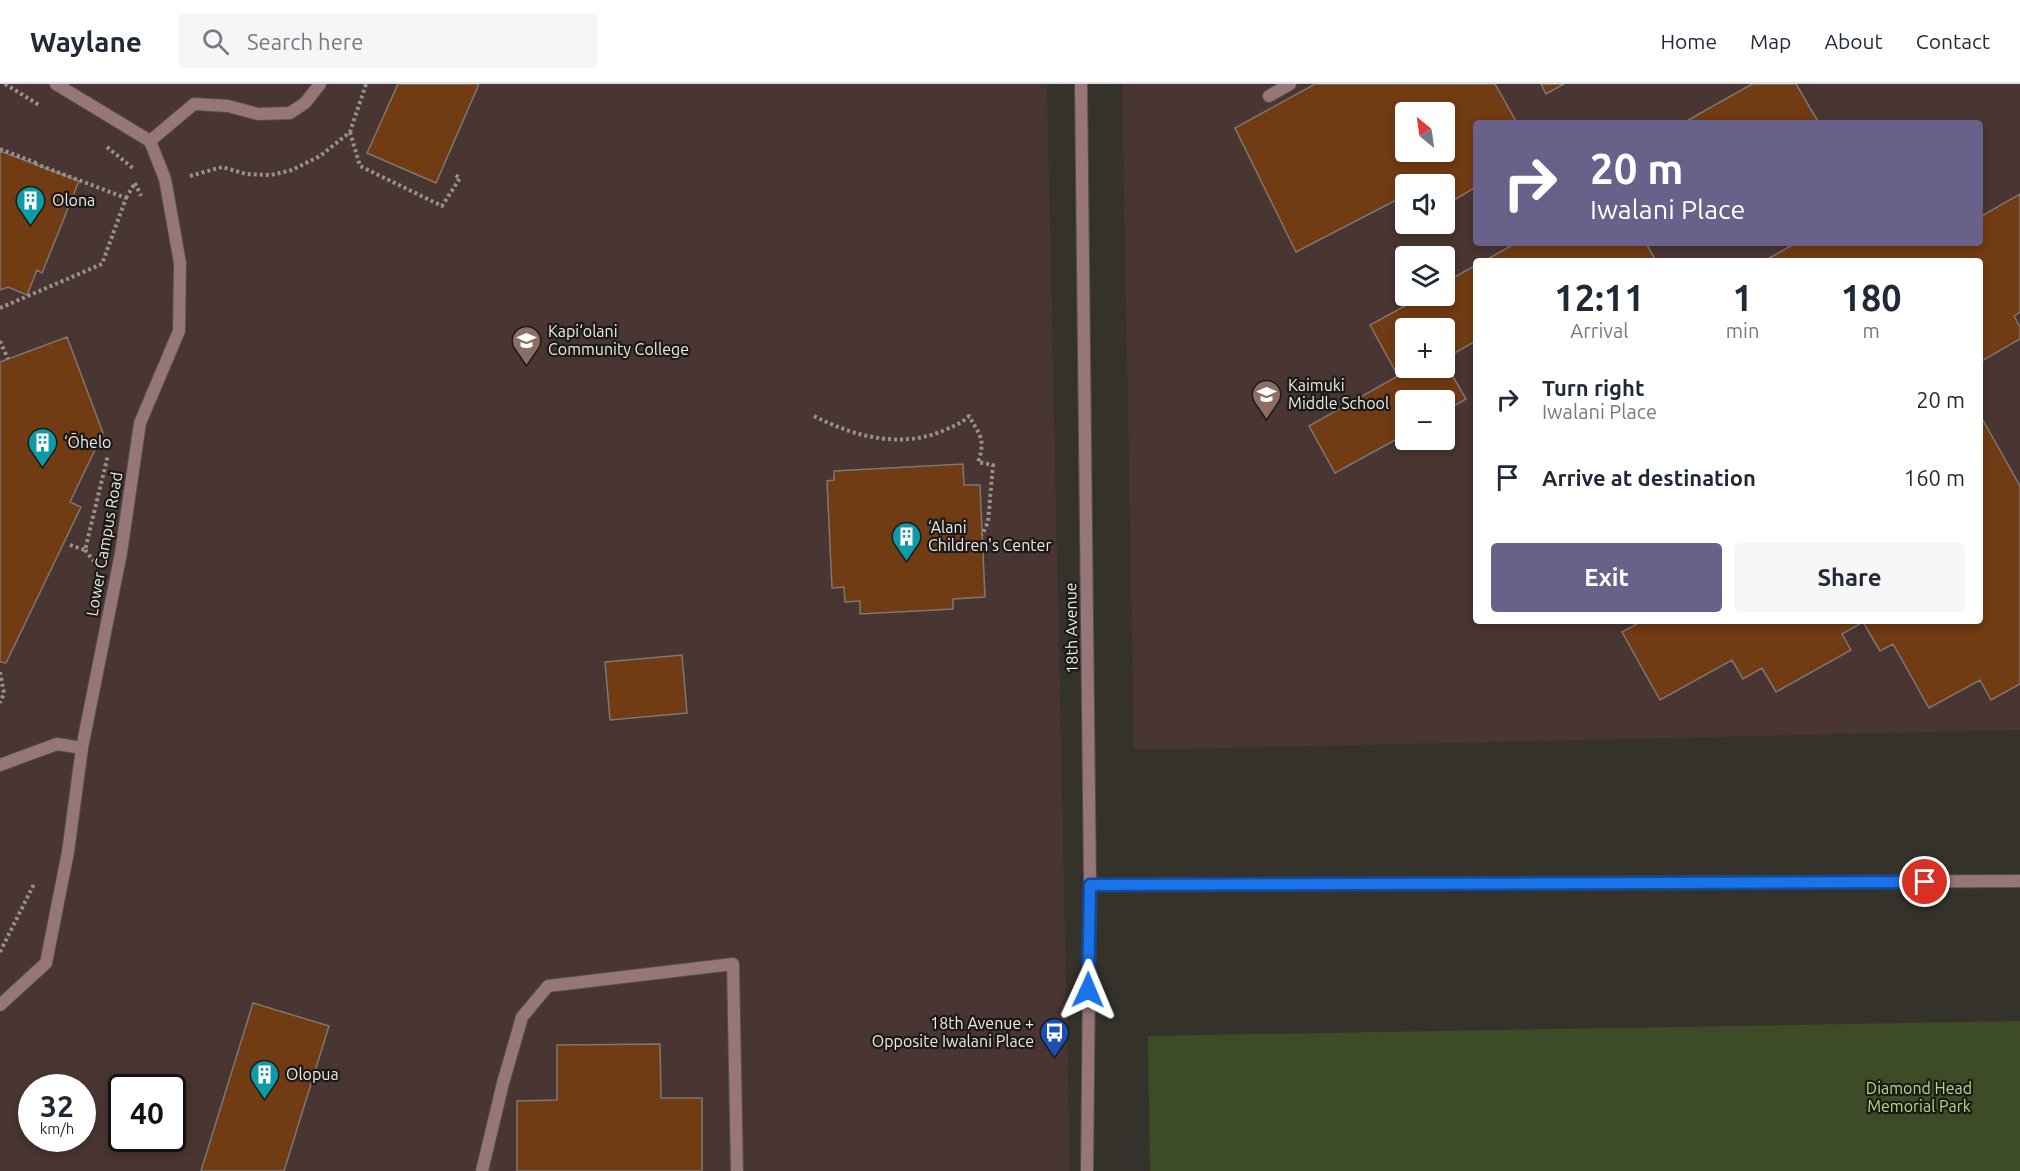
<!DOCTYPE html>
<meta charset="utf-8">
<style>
body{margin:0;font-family:Ubuntu,sans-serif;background:#f6f6f7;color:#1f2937;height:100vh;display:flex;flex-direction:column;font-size:22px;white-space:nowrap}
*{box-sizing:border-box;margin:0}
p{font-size:20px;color:#747a83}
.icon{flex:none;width:33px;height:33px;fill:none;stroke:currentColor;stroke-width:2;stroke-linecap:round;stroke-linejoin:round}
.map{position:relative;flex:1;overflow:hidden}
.drawer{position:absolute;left:1473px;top:174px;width:510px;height:366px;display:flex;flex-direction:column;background:#fff;border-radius:6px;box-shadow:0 3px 9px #0003}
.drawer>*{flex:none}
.top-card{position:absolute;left:1473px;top:36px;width:510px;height:126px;border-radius:6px;box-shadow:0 3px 9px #0003;background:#6a618a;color:#fff;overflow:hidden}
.needle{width:39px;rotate:331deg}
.tools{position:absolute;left:1395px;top:18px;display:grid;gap:12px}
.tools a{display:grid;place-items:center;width:60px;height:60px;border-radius:6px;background:#fff;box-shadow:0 3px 9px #0003;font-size:30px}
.speed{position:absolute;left:18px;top:990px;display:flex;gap:12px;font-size:30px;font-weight:700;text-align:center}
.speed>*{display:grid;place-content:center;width:78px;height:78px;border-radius:50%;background:#fff;box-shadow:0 3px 9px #0003;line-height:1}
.speed small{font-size:15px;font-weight:400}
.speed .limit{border:3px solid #111;border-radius:9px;background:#fff;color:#111}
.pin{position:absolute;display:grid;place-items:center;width:51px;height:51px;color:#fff;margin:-26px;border:3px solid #fff;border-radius:50%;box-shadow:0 2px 6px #0007}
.me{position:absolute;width:66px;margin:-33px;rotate:1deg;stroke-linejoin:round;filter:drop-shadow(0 0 4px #0008)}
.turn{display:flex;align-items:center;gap:21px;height:126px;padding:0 18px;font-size:27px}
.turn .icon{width:78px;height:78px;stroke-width:2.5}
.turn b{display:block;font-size:42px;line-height:51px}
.eta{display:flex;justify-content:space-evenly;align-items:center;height:102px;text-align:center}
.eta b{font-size:36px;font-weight:600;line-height:42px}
.button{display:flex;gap:12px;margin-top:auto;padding:12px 18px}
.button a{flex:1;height:69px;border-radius:6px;background:#6a618a;color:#fff;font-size:24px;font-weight:600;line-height:69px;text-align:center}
.button a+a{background:#f6f6f7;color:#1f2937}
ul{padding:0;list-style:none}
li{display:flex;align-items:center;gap:18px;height:78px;padding:0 18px}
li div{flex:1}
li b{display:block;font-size:22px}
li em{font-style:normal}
header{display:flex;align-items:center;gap:36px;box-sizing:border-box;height:84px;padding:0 30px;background:#fff;border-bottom:2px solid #e0e1e3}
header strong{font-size:28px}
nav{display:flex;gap:33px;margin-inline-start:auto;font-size:21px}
.search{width:420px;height:54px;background:#f6f6f7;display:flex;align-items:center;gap:15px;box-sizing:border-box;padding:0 21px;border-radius:6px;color:#747a83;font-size:22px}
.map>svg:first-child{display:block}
.education{fill:#493531;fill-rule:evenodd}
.green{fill:#3d4c26}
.building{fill:#713b13;stroke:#7f7773;stroke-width:1.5;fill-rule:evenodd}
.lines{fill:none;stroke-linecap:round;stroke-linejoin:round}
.service-casing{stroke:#52504a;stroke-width:14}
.minor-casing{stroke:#52504a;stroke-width:14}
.tertiary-casing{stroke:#52504a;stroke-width:14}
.path{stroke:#94928d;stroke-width:4;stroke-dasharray:3 3;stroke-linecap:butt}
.service{stroke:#977678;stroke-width:12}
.minor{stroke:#977678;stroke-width:12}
.tertiary{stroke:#977678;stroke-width:12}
.route-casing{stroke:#114b97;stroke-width:15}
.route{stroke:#1a73e8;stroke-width:10}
.labels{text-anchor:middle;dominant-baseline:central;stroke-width:4.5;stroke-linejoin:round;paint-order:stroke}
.poi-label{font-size:16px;fill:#edebe7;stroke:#1c1a17;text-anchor:start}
.street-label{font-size:16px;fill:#edebe7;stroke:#1c1a17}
.park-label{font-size:16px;fill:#b6da82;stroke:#1c1a17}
</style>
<header>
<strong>Waylane</strong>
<div class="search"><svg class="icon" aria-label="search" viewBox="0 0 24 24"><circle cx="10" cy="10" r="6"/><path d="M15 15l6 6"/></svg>Search here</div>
<nav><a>Home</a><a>Map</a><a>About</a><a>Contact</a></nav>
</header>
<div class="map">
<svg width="2020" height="1087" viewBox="0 0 2020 1087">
<rect width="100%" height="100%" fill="#35322c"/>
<path class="education" d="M0,0H1047L1070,1087H0ZM32,1004H82V1054H32ZM122,1004H172V1054H122Z
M1122,0H2020V646L1134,666ZM1406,28H1444V68H1406ZM1476,39H1980V159H1476ZM1406,100H1444V140H1406ZM1406,172H1444V212H1406ZM1476,177H1980V537H1476ZM1406,244H1444V284H1406ZM1406,316H1444V356H1406Z"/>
<path class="green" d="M2020,937V1087H1150L1148,952Z"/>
<path class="building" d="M398,0H479L436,99L367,69Z
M1315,0H1495L1517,39H1476V103L1444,122V100H1406V111L1296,168L1235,44ZM1406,28H1444V68H1406Z
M1541,0H1564L1546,10Z
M1752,0H1796L1819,39H1683Z
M0,67L79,97L42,189L37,186L27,211L8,203L0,206Z
M2020,110V228L2014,232L2020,243V255L1980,278V177H1764L1796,159H1980V133Z
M1516,159H1646L1656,177H1484Z
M1476,181V257L1444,275V244H1406V284H1444V277L1466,315L1444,328V316H1406V350L1335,389L1309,342L1398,292L1370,241L1423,212H1444V199Z
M67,253L103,349L70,418L81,423L6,579L0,578V278Z
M1980,331L2020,402V600L1991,616L1980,596L1929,624L1893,560L1880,567L1863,538L1842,550L1851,566L1776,608L1762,584L1743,595L1732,576L1660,616L1622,548L1642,537H1980Z
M963,380L964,401H980L985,513L953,515V525L860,530V517L845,518L844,503L832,504L827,397L834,396V387Z
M682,571L687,629L610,636L605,578Z
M253,919L329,942L284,1087H201Z
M660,960L661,1014H702V1087H517V1017L557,1016V961Z"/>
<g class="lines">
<defs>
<path id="service" d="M1269,12L1290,0
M0,681L57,660L82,664L68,768L46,879L0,921
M482,1087L503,999L522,933L548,902L733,880L737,1087"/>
<path id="minor" d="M56,0L150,57L165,95L180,179L179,247L140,339L121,469L82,664
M150,57L194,20L228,22L258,30L290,29L305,19L320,0
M1090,801L2020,797"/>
<path id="tertiary" d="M1081,0L1090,801L1087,1087"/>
</defs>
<use href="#service" class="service-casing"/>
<use href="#minor" class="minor-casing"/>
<use href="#tertiary" class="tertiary-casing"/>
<path class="path" d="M5,0L39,21
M350,48L360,82L442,122L460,94L455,91
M107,63L134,85
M0,65L39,80
M190,92L222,83L246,90L271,91L292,86L320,72L350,48L366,0
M135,99L141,112
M126,114L135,99
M0,224L102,180L126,114L36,80
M0,257L8,275
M814,332C855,353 901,365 945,346C954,342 962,339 969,332C980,352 986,355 978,378L993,381L988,438L982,451
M70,461L85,466L108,371
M85,466L94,477
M0,588L4,609L0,619
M0,868L34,800"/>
<use href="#service" class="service"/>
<use href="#minor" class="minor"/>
<use href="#tertiary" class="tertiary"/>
</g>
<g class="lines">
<defs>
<path id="route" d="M1088,906L1090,801L1925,798"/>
</defs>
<use href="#route" class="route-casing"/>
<use href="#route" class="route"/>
</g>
<defs>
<symbol id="building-pin" viewBox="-11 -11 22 30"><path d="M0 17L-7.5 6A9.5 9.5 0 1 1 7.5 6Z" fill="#0f9aa8" stroke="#1c1a17"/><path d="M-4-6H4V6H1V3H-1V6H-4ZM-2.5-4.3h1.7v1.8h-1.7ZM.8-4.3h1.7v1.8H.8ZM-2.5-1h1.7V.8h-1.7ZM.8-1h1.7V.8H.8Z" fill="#fff"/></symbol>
<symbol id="university-pin" viewBox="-11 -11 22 30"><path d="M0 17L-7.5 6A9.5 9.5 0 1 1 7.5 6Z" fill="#8d6e63" stroke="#1c1a17"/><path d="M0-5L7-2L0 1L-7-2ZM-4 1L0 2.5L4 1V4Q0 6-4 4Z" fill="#fff"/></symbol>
<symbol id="school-pin" viewBox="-11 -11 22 30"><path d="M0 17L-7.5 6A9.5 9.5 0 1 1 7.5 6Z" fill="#8d6e63" stroke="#1c1a17"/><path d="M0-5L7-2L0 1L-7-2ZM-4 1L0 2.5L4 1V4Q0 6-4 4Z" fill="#fff"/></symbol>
<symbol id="bus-pin" viewBox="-11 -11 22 30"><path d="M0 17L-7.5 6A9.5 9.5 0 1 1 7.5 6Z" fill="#1a4fb4" stroke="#1c1a17"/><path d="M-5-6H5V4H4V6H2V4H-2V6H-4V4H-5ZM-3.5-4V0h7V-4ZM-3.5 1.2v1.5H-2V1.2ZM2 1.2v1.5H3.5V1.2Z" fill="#fff"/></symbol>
</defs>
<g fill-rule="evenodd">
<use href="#building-pin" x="14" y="100" width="33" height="45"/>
<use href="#university-pin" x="510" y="240" width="33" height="45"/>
<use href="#school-pin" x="1250" y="294" width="33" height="45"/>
<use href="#building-pin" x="26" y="342" width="33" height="45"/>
<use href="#building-pin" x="890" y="436" width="33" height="45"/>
<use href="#bus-pin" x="1038" y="932" width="33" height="45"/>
<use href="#building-pin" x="248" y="974" width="33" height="45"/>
</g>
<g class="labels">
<g class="poi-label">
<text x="52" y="116">Olona</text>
<text x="548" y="247">Kapi‘olani<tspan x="548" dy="18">Community College</tspan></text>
<text x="1288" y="301">Kaimuki<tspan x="1288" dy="18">Middle School</tspan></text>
<text x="64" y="358">‘Ōhelo</text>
<text x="928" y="443">‘Alani<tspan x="928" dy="18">Children's Center</tspan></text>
<text x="1034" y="939" text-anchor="end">18th Avenue +<tspan x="1034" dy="18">Opposite Iwalani Place</tspan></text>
<text x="286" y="990">Olopua</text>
</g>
<g class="street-label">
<text transform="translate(104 460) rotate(-80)">Lower Campus Road</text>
<text transform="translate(1071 544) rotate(-91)">18th Avenue</text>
</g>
<g class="park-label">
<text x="1919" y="1004">Diamond Head<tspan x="1919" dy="18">Memorial Park</tspan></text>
</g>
</g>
</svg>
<div class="tools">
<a><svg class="needle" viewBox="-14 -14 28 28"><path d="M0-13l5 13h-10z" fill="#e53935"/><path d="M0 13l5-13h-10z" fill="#747a83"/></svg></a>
<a><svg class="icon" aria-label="sound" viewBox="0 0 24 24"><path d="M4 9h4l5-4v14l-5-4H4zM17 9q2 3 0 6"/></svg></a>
<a><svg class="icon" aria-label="layers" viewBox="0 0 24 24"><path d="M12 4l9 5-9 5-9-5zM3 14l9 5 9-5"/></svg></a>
<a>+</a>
<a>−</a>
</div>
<div class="speed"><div>32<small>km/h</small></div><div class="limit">40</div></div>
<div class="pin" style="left:1925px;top:798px;background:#d93025"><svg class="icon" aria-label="arrive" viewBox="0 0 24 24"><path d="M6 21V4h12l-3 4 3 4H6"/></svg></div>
<svg class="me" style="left:1088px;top:906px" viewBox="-20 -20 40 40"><path d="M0-17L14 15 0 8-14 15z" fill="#1a73e8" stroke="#fff" stroke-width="4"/></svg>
<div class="top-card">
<div class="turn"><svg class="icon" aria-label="right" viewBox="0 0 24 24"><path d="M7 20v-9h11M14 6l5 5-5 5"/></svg><div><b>20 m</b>Iwalani Place</div></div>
</div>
<section class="drawer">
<div class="eta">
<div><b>12:11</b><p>Arrival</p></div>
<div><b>1</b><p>min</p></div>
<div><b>180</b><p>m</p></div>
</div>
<ul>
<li><svg class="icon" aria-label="right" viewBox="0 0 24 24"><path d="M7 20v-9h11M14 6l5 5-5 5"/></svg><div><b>Turn right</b><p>Iwalani Place</p></div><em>20 m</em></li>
<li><svg class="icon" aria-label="arrive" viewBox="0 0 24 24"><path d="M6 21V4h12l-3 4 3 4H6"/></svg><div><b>Arrive at destination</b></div><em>160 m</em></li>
</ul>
<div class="button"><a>Exit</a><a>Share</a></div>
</section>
</div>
